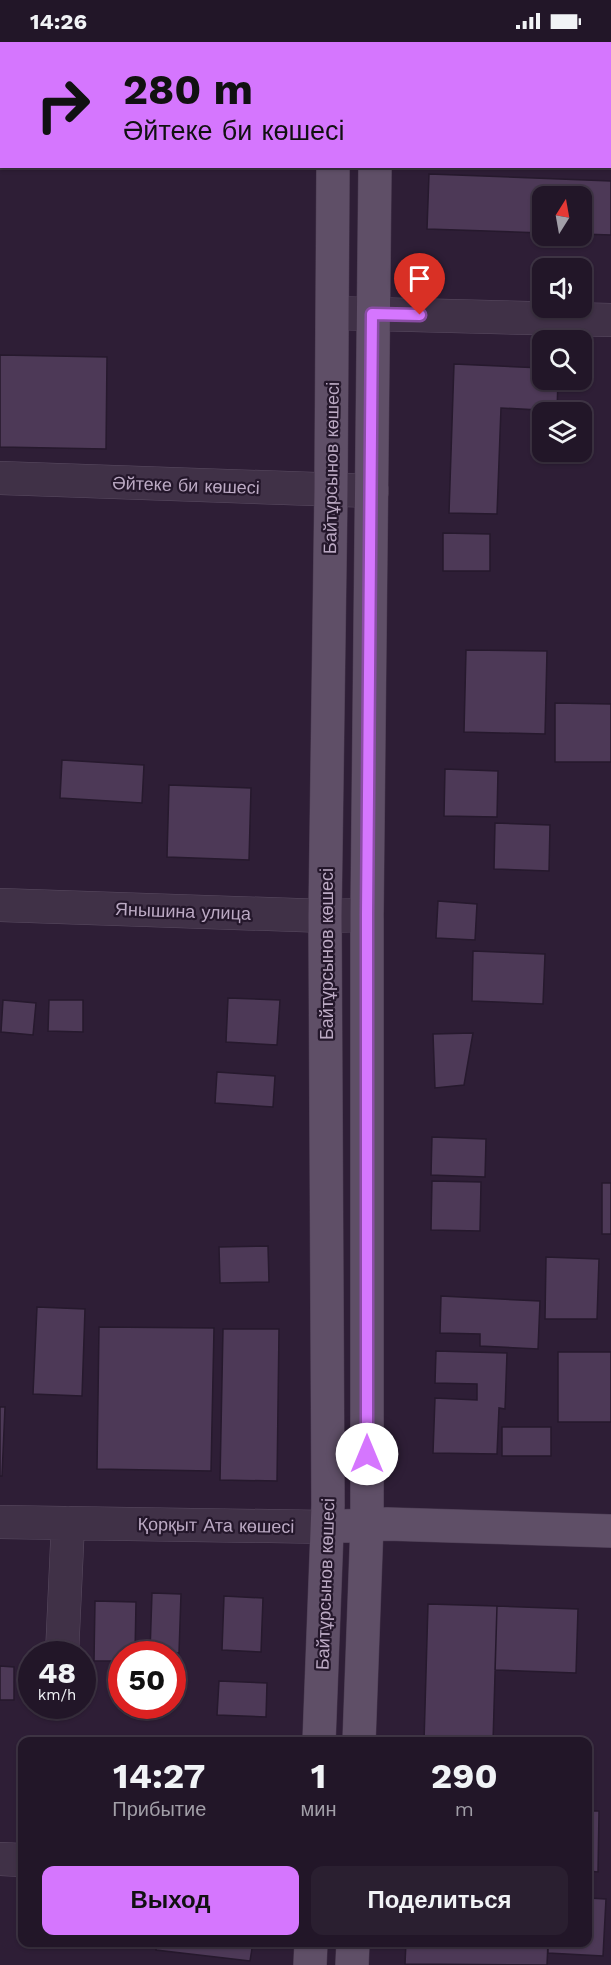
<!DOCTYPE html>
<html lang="ru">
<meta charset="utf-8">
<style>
body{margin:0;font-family:"Work Sans",sans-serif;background:#2a1f30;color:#f1f3f6;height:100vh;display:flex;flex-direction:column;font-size:22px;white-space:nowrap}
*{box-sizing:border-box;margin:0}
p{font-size:20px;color:#a29fa8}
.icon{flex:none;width:33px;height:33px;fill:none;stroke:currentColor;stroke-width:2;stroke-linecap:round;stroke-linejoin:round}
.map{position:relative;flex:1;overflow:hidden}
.details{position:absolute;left:18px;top:1695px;width:574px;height:210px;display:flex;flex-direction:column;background:#221628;border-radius:12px;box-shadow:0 2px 4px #0004,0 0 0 2px #3f3545}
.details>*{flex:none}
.banner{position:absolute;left:0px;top:0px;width:612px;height:126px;box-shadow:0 2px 4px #0004,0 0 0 2px #3f3545;background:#d576fe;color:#111;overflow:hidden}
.needle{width:39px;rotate:11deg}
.fabs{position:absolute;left:532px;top:144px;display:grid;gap:12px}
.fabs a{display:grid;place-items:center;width:60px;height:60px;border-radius:12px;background:#221628;box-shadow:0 2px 4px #0004,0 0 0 2px #3f3545;font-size:30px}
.speed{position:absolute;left:18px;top:1599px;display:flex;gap:12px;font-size:30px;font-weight:700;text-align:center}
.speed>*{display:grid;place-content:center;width:78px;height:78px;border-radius:50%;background:#221628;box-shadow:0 2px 4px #0004,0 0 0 2px #3f3545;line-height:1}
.speed small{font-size:15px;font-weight:400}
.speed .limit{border:9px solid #d22;background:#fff;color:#111}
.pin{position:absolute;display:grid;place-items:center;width:51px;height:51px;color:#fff;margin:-62px -26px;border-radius:50% 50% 50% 0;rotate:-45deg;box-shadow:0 0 6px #0007}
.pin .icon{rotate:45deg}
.me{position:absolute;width:66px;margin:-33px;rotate:0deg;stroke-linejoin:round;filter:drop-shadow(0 0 4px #0008)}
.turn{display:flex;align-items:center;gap:21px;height:126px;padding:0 24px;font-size:27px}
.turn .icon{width:78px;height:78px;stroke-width:2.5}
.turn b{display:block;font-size:42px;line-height:51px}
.eta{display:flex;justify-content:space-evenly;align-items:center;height:102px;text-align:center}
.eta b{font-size:36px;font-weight:700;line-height:42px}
.cta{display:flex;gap:12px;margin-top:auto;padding:12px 24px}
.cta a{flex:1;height:69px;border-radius:12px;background:#d576fe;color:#111;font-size:24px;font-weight:700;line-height:69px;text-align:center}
.cta a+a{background:#2a1f30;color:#f1f3f6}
.status{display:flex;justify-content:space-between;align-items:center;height:42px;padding:0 30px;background:#221628;direction:ltr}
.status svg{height:16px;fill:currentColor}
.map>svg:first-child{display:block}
.building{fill:#4d3957;stroke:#26192d;stroke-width:1.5}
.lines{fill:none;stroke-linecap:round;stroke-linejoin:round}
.minor-casing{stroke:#5a4c62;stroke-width:34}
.major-casing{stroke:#493a50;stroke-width:34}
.minor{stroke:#403147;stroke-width:33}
.major{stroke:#5f4f67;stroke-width:33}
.route-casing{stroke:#8a4da5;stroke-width:15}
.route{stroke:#d576fe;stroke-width:10}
.labels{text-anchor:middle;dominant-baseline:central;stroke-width:4.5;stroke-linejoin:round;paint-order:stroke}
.street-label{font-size:18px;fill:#bcaac4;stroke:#24172b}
</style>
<div class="status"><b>14:26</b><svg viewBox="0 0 49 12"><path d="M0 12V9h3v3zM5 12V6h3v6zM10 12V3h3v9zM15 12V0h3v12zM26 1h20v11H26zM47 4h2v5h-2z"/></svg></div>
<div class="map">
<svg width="611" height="1923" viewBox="0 0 611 1923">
<rect width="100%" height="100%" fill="#2e1e36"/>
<path class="building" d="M0,0H10L2,2L0,26Z
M139,0H261L139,2Z
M429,132L611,139V193L582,192V154H543V191L427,187Z
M0,313L107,315L106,407L0,405Z
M454,322L543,326V338H558L557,369L501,366L497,472L449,471Z
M443,491L490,492V529H443Z
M466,608L547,609L545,692L464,690Z
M555,661L611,662V720H555Z
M62,718L144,723L142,761L60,756Z
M445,727L498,729L497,775L444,774Z
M169,743L251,746L249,818L167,815Z
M495,781L550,783L549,829L494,827Z
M438,859L477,862L475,898L436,896Z
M473,909L545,912L543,962L472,959Z
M228,956L280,958L277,1003L226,1000Z
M3,958L36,961L33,993L1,990Z
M49,958H83V990L48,989Z
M473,991L464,1043L435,1046L433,992Z
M217,1030L275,1034L273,1065L215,1061Z
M432,1095L486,1097L485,1135L431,1133Z
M432,1139L481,1140L480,1189L431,1188Z
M602,1141H611V1192H602Z
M268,1204L269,1240L220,1241L219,1205Z
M546,1215L599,1217L597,1277H545Z
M441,1254L540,1259L538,1307L480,1304V1292L440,1291Z
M37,1265L85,1267L82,1354L33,1352Z
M99,1285L214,1286L211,1429L97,1427Z
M223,1287H279L277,1439L220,1438Z
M436,1309L507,1311L505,1367L499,1366L497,1412L433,1411L435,1356L477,1358V1342L435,1341Z
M558,1310H611V1380H558Z
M0,1365H5L2,1434H0Z
M502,1385H551V1414H502Z
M152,1551L181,1552L179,1611L150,1610Z
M224,1554L263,1556L261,1610L222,1608Z
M95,1559L136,1560L135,1612H122V1619H94Z
M428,1562L497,1564L493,1700H424Z
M497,1564L578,1567L576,1631L495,1628Z
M0,1624L14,1625V1658H0Z
M219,1639L267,1641L266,1675L217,1673Z
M21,1764H22V1793H21Z
M588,1769H599L598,1830L588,1829Z
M588,1856L606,1857L603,1914L548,1911V1900H588Z
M157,1900H253L250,1919L156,1908Z
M406,1900L470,1904V1900H548L547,1923L405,1922Z"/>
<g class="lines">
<defs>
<path id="minor" d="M333,271L611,278
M0,436L372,449
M0,863L325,874L367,873
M0,1480L328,1485
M62,1612L68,1481
M0,1817L22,1818"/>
<path id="major" d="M333,0V2
M378,2V0
M344,1484L387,1482L611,1489
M319,1700L328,1463L325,874L331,448L333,124
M359,1700L367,1482V873L375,124
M310,1923L311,1900
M352,1923L353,1900"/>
</defs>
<use href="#minor" class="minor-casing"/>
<use href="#major" class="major-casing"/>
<use href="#minor" class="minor"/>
<use href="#major" class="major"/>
</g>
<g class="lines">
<defs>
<path id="route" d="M367,1412V873L372,272L420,273"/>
</defs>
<use href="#route" class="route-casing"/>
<use href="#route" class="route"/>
</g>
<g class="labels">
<g class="street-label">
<text transform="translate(331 426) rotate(-89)">Байтұрсынов көшесі</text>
<text transform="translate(186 443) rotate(2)">Әйтеке би көшесі</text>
<text transform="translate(183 869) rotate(2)">Янышина улица</text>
<text transform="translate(326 912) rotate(-90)">Байтұрсынов көшесі</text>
<text transform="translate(216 1483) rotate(1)">Қорқыт Ата көшесі</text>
<text transform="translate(325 1542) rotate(-88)">Байтұрсынов көшесі</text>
</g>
</g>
</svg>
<div class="fabs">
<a><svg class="needle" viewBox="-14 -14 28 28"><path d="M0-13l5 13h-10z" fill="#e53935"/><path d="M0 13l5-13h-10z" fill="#a29fa8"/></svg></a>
<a><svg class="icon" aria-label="sound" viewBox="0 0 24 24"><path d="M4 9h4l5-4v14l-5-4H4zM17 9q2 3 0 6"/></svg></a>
<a><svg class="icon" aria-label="search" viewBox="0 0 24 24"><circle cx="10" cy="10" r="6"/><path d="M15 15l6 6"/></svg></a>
<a><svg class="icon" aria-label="layers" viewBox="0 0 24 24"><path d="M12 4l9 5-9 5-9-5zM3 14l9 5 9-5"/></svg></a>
</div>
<div class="speed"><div>48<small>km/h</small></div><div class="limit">50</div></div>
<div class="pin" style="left:420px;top:273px;background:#d93025"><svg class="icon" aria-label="arrive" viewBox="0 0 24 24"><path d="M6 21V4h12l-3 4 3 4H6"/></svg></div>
<svg class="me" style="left:367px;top:1412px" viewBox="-20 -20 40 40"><circle r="19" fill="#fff"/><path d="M0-13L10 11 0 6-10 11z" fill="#d576fe"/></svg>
<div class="banner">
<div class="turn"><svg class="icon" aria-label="right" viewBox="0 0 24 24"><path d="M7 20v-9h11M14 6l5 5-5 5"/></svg><div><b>280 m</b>Әйтеке би көшесі</div></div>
</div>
<section class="details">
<div class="eta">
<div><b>14:27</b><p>Прибытие</p></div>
<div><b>1</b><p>мин</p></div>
<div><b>290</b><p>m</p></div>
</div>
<div class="cta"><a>Выход</a><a>Поделиться</a></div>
</section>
</div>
